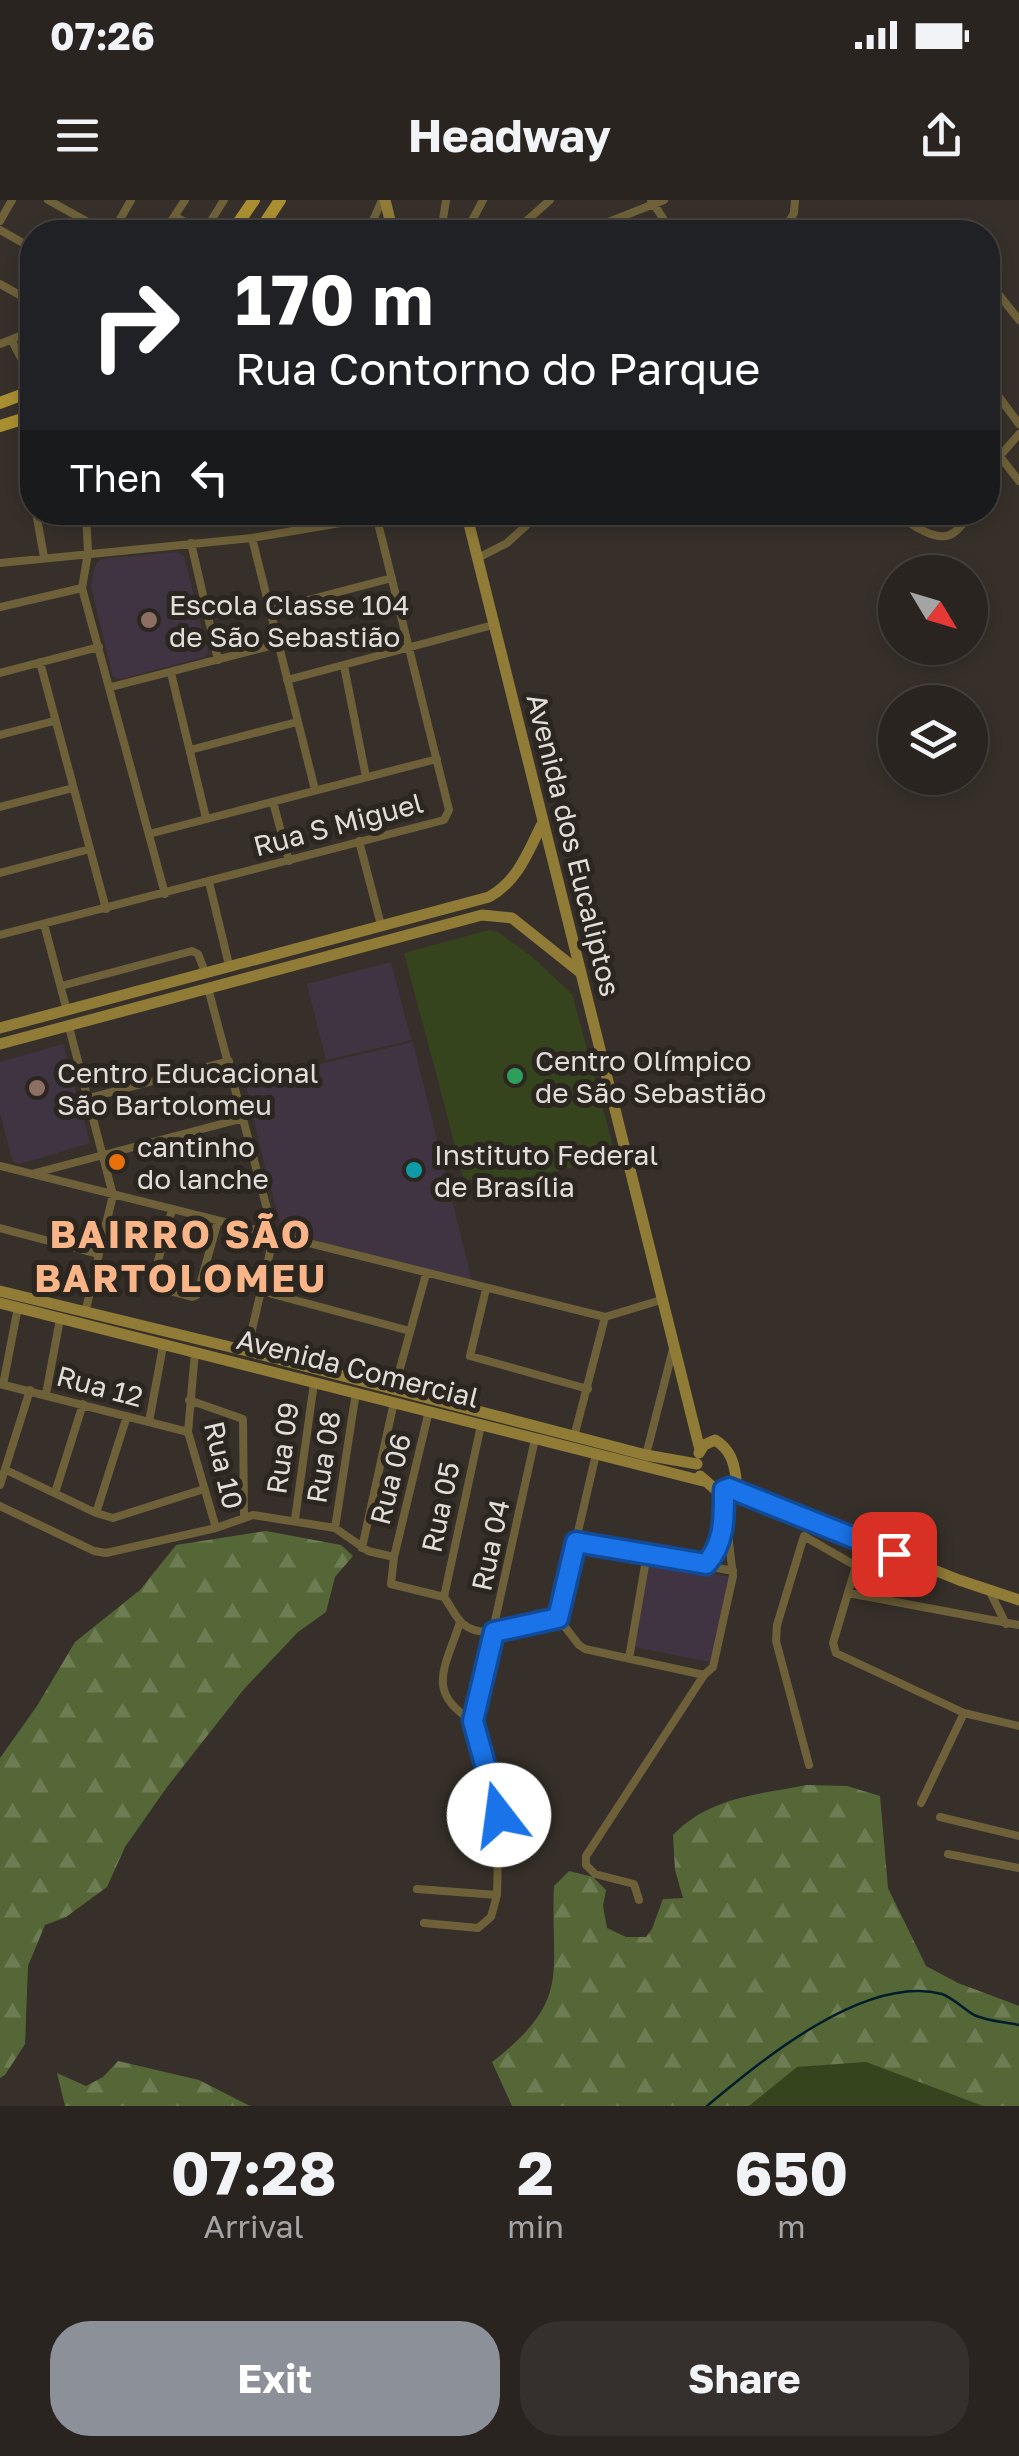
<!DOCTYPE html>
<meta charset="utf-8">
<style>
body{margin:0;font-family:"Golos Text",sans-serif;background:#35302d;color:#f1f3f6;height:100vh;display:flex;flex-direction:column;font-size:38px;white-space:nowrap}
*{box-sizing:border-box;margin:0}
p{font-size:32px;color:#a5a4a5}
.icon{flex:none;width:55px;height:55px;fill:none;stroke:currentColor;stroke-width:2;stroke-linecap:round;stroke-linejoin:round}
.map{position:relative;height:1906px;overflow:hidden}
.side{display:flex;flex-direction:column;background:#292420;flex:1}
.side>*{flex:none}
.top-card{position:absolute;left:20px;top:20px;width:980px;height:305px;border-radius:40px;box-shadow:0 5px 15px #0003,0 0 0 2px #45413e;background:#202124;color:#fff;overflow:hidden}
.needle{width:65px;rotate:128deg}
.fabs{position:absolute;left:878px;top:355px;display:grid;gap:20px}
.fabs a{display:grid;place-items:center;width:110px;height:110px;border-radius:50%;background:#292420;box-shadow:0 5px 15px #0003,0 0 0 2px #45413e;font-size:50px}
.pin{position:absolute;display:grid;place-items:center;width:85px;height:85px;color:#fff;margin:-42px;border-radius:20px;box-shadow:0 5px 15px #0006}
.me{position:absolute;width:110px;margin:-55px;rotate:345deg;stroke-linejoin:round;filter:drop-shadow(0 0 8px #0008)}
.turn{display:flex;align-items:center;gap:35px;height:210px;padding:0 50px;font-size:45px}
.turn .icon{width:130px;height:130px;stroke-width:2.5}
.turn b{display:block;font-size:70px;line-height:85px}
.then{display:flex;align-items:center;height:95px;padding:0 50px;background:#0003;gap:20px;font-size:38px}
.eta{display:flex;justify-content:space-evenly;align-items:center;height:170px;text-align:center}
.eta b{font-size:60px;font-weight:700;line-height:70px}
.primary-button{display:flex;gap:20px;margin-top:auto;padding:20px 50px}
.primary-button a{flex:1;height:115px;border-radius:40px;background:#8c9099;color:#fff;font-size:40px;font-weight:700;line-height:115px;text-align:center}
.primary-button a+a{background:#35302d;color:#f1f3f6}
.status{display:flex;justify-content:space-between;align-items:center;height:70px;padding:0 50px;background:#292420;direction:ltr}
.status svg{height:28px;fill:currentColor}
header{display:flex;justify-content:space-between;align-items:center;height:130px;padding:0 50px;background:#292420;font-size:45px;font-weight:700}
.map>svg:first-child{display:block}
.education{fill:#413442}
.green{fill:#36441e}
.forest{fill:url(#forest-firs)}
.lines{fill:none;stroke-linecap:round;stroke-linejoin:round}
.stream{stroke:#001e2b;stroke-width:2.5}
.street{stroke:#6e6139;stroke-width:8}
.secondary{stroke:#907b37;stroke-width:11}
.primary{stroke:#aa8f32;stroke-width:12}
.route-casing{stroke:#114b97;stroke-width:25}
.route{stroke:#1a73e8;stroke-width:18}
.education-dot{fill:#8d6e63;stroke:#2c2620;stroke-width:4}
.leisure-dot{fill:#2e9e5b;stroke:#2c2620;stroke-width:4}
.food-dot{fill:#e8710a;stroke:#2c2620;stroke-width:4}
.culture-dot{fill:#0f9aa8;stroke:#2c2620;stroke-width:4}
.labels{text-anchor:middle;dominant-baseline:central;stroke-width:10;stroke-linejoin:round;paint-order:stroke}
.poi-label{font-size:28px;fill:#e2ddd9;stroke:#2c2620;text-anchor:start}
.street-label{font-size:28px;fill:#e2ddd9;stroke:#2c2620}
.district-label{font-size:38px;font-weight:bold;letter-spacing:2.5px;fill:#f9b587;stroke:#2c2620}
</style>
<div class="status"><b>07:26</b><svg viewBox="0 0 49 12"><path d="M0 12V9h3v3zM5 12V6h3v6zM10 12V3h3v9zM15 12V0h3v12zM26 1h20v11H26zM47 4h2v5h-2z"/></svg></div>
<header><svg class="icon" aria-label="menu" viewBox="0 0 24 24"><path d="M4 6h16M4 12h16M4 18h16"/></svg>Headway<svg class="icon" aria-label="share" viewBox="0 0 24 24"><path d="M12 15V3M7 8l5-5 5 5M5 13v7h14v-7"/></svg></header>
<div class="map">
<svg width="1019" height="1906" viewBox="0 0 1019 1906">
<defs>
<pattern id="forest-firs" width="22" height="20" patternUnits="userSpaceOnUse" patternTransform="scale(2.5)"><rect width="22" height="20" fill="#556737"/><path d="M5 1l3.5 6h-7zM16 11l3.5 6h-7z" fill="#6d7c53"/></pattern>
</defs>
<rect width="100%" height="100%" fill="#37302a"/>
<path class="education" d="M177,352L184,356L208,453L204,457L121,479L113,477L91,386L95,366L101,359Z
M391,762L411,840L326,860L307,784Z
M413,842L472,1082L283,1032L265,967L245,882Z
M63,844L90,943L20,964L13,962L0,913V862Z
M649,1363L731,1377L710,1462L634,1447Z"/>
<path class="green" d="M489,730L498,732L530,755L572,794L616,957L502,984L464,979L404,753Z
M866,1862L983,1906H749L797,1867Z"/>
<path class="forest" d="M266,1331L341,1345L353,1356L335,1377L326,1412L298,1432L244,1489L167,1587L125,1647L107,1687L66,1717L45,1725L28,1766L25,1844L5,1875L0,1878V1558L37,1506L75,1442L140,1390L176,1345Z
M806,1585L847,1586L880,1596L888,1688L926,1766L958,1783L1019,1806V1906H983L866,1862L797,1867L749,1906H512L492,1862C573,1799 550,1775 554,1686L569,1671L593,1677L606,1690L603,1706L607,1728L626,1737H646L652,1729L663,1699L683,1698L675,1670L673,1635C709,1597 757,1595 806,1585Z
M118,1861L199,1880L250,1906H65L57,1873L86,1886L103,1877Z"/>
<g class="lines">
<path class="stream" d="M707,1906C762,1860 865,1774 942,1794C953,1798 964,1809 974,1815C987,1821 1005,1822 1019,1825"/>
<path class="street" d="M48,0L106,32
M651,0L672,32
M176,17L202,32
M0,21L12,0
M0,30L32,48
M113,32L131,0
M164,32L185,0
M204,32L224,0
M368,32L382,0
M441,32L446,0
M466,32L483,0
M514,32L550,0
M583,32L664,0
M783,32L794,13L795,0
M988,81L1019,120
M0,84L32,102
M12,141L32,179
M0,144L32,131
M988,182L1019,224
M988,241L1019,281
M988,279L999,257L1019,234
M31,280L32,292
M36,312L44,357
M86,312L88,353L82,388L165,694
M900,312C905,321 910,323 918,328C944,343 956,338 970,312
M252,338L315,590
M191,343L218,460
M478,358L507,343L541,312
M0,363L252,338L405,312
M0,407L82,388
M270,410L392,378
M40,462L106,709
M344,466L366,577
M0,473L99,447
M171,473L206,618
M287,480L493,425
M111,487L278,444
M0,535L54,521
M190,550L297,522
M273,602L289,661
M0,607L73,588
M149,634L437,559
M359,641L381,725
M0,673L90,649
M209,682L229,765
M44,724L67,811
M0,735L444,620L449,610L377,319
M61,786L192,751L198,754L205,772
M208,788L274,1035L247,1151
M69,827L113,995L85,1113
M89,898L229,861
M0,966L605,1117L661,1100
M35,973L244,918
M172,1010L153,1079L158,1088L192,1097L197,1095L218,1021
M0,1028L98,1054
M486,1089L470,1156L588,1189
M261,1091L410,1131
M195,1152L188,1232L216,1328
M0,1184L188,1232
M3,1185L18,1107
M394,1190L426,1074
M46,1194L60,1119
M189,1200L243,1219L244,1318
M149,1222L163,1146
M574,1237L605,1117
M646,1255L673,1149
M6,1270L96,1313L113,1318L204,1289
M0,1285L30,1190
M55,1293L83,1204
M0,1306L94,1351L106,1353L216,1328L253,1315L335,1328L368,1351L394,1357L391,1384L444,1397C450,1405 455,1417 463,1424C489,1445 530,1417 558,1418L579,1445L585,1449L704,1475
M96,1313L127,1216
M295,1319L314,1183
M335,1328L356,1192
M576,1341L733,1371
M362,1348L394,1202
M394,1357L429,1211
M706,1364L715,1353L723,1328
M990,1392L1006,1424
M848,1393L1019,1425
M444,1397L481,1225
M558,1418L596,1254
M460,1422C446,1467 424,1492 473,1521
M629,1458L647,1354
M809,1565L776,1441L777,1425L804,1336L856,1366L833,1443L836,1453L964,1513L1019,1526
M921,1603L964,1513
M940,1617L1019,1636
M948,1654L1019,1668
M417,1689L497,1695
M639,1700L634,1684L595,1674L586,1665V1656L704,1475L713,1467L733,1376L723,1290
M424,1723L478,1728L491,1717L497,1695L499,1615L473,1521L535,1239"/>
<path class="secondary" d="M385,0L393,32
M466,312L700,1250
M0,828L489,697C518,681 528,652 542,624
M0,844L482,715L512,718L581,773
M0,1091L247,1151L646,1255L697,1264
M0,1103L703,1281
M699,1253L704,1245L715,1240C730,1249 734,1262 736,1278L729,1288
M700,1276L715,1289L729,1288L959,1380L1019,1400"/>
<path class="primary" d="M232,32L254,0
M259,32L280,0
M0,203L32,191
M0,226L32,216"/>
</g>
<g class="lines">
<defs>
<path id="route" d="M499,1615L473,1521L494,1432L558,1418L576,1342L706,1364C725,1343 724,1317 724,1290L729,1288L894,1354"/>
</defs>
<use href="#route" class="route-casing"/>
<use href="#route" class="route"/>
</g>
<g class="education-dot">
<circle cx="149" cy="420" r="10"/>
<circle cx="37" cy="888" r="10"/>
</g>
<circle class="leisure-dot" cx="515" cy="876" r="10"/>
<circle class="food-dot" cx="117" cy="962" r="10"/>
<circle class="culture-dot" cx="414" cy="970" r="10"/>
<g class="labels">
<g class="poi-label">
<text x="169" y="404">Escola Classe 104<tspan x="169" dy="32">de São Sebastião</tspan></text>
<text x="535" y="860">Centro Olímpico<tspan x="535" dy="32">de São Sebastião</tspan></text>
<text x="57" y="872">Centro Educacional<tspan x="57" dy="32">São Bartolomeu</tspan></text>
<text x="137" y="946">cantinho<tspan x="137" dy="32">do lanche</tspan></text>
<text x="434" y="954">Instituto Federal<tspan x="434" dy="32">de Brasília</tspan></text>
</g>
<g class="street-label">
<text transform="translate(338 624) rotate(-15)">Rua S Miguel</text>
<text transform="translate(574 645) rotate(76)">Avenida dos Eucaliptos</text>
<text transform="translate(358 1168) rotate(14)">Avenida Comercial</text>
<text transform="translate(100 1186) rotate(15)">Rua 12</text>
<text transform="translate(282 1248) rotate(-82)">Rua 09</text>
<text transform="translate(323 1257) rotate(-81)">Rua 08</text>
<text transform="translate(224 1265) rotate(77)">Rua 10</text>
<text transform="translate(390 1279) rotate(-76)">Rua 06</text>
<text transform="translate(440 1307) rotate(-78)">Rua 05</text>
<text transform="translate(490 1345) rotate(-78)">Rua 04</text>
</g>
<g class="district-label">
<text x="181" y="1033">BAIRRO SÃO<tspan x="181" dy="44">BARTOLOMEU</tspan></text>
</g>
</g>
</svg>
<div class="fabs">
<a><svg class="needle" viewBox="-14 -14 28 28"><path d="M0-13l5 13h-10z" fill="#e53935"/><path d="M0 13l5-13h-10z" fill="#a5a4a5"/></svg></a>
<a><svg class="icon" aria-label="layers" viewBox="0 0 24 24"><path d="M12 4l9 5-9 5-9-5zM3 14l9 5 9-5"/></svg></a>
</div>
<div class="pin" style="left:894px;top:1354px;background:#d93025"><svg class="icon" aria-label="arrive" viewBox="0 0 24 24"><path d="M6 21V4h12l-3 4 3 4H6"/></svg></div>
<svg class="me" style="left:499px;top:1615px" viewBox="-20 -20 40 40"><circle r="19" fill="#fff"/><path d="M0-13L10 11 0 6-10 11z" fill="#1a73e8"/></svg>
<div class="top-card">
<div class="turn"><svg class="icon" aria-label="right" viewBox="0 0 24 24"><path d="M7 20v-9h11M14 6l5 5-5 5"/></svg><div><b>170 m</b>Rua Contorno do Parque</div></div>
<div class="then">Then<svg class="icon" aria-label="left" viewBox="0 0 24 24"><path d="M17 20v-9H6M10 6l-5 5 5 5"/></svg></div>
</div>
</div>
<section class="side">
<div class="eta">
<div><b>07:28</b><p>Arrival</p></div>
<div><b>2</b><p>min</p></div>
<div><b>650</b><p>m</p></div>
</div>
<div class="primary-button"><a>Exit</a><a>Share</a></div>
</section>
